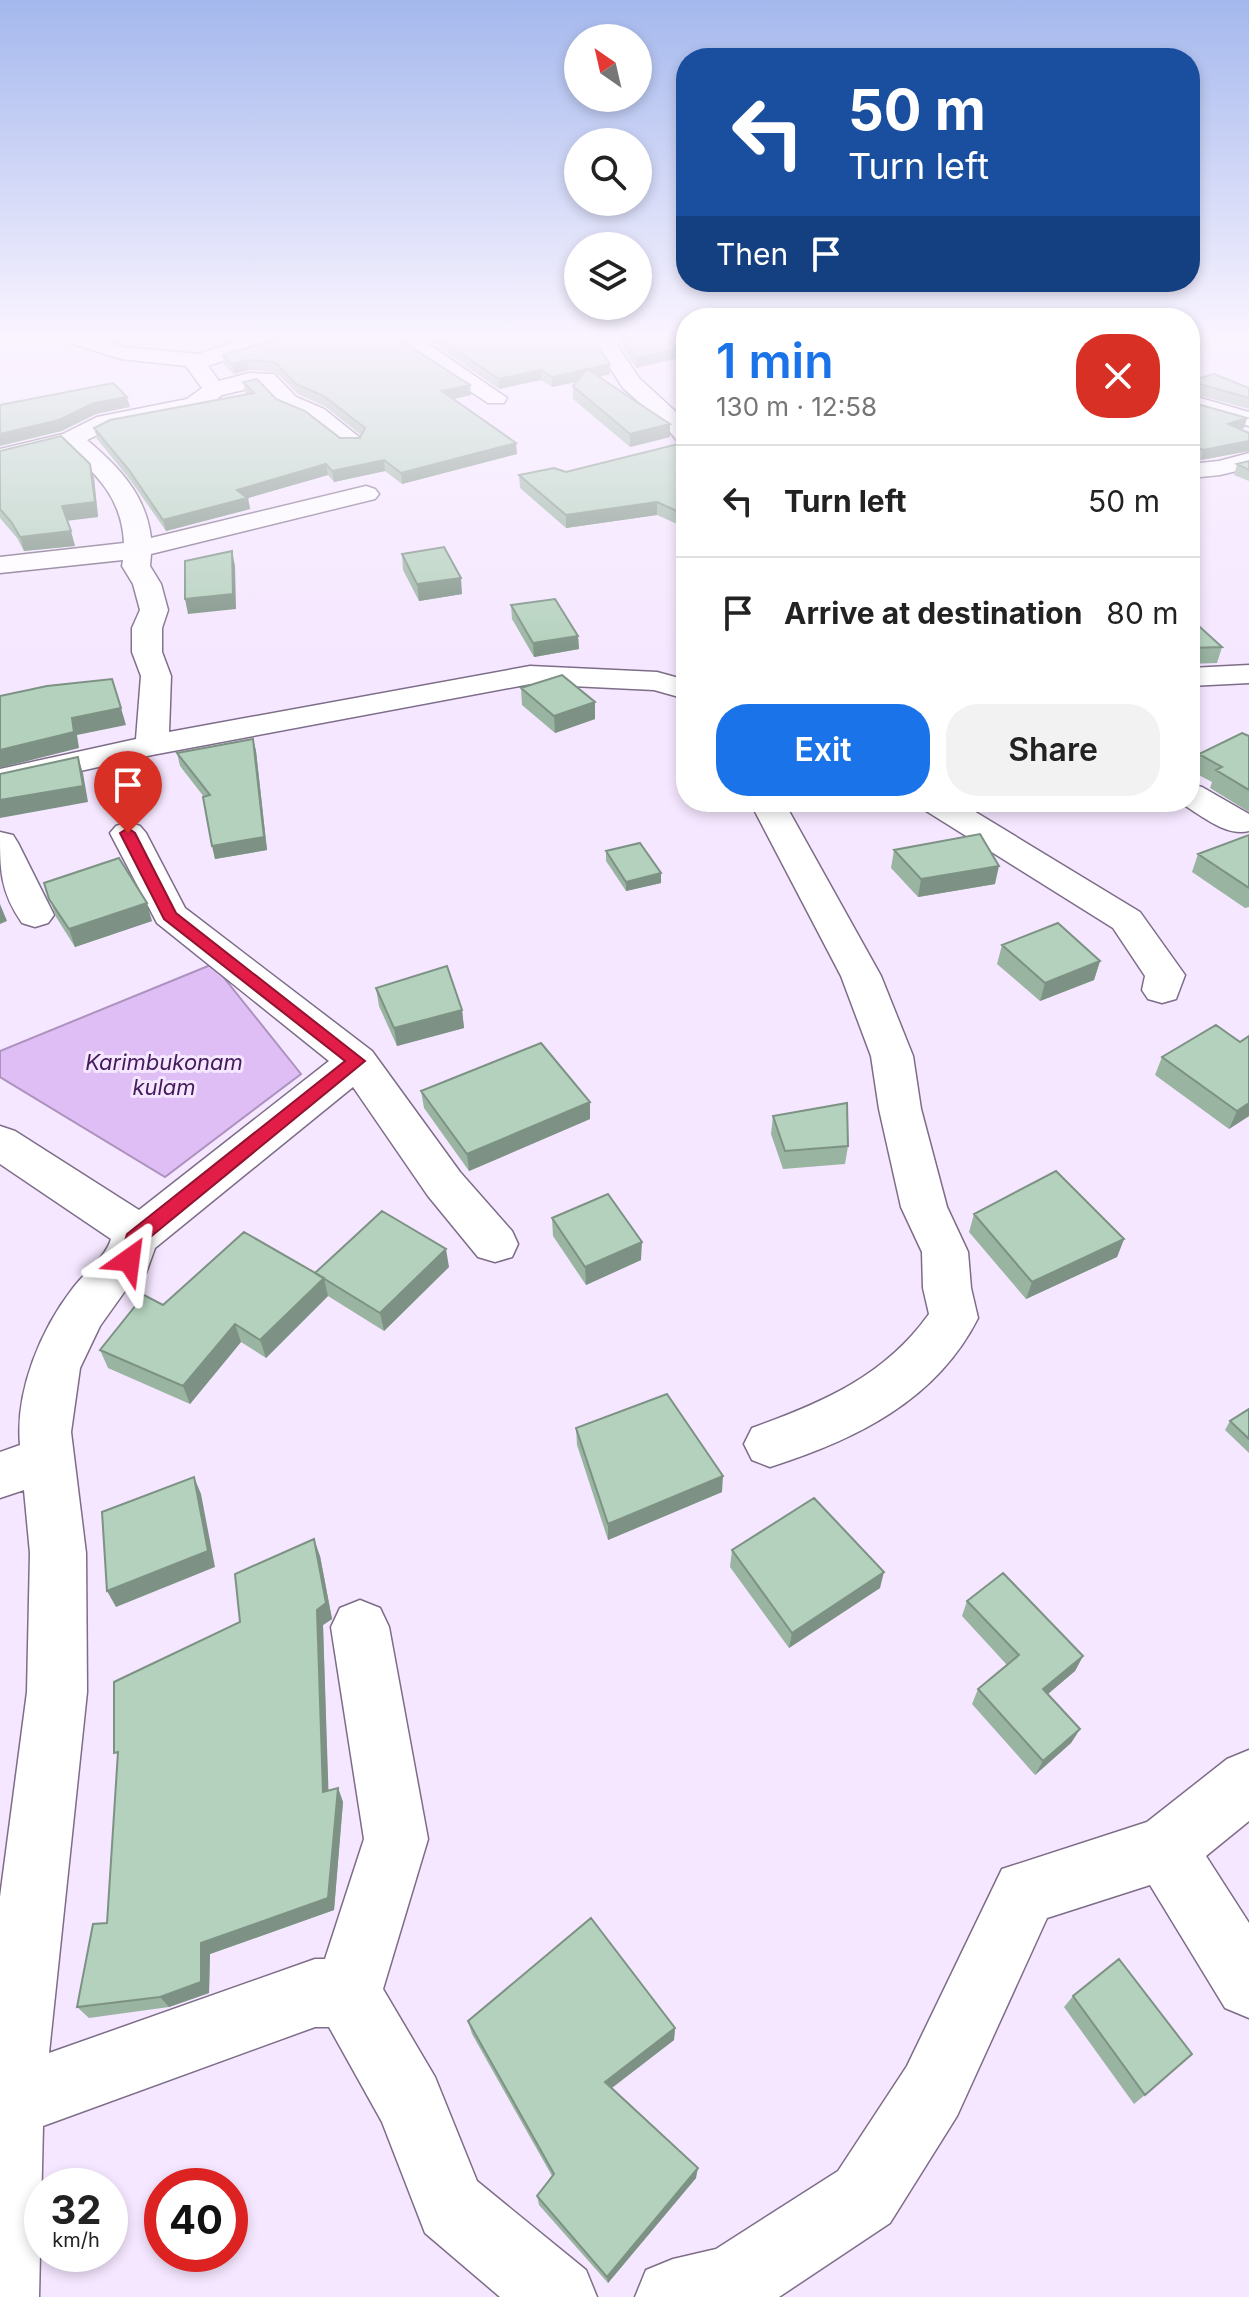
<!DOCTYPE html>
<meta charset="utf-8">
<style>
body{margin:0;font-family:Inter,sans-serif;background:#f2f2f2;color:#222;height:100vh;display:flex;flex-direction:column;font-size:30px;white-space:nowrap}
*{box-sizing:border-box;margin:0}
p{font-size:26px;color:#767676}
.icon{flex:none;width:44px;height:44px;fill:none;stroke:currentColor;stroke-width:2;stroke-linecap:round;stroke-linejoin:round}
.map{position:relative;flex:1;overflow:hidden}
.side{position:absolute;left:676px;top:308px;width:524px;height:504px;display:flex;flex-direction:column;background:#fff;border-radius:32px;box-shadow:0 4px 12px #0003}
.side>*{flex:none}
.banner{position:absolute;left:676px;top:48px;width:524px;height:244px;border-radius:32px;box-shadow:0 4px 12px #0003;background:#1a4fa0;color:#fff;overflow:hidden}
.needle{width:52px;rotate:326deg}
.fabs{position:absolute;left:564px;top:24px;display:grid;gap:16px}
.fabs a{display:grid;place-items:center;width:88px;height:88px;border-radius:50%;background:#fff;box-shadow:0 4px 12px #0003;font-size:40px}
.speed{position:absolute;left:24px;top:2168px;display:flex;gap:16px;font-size:40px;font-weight:700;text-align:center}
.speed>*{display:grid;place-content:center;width:104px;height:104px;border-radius:50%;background:#fff;box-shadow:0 4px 12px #0003;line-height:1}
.speed small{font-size:20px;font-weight:400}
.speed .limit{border:12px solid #d22;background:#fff;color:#111}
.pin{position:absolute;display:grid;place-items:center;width:68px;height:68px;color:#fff;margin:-82px -34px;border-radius:50% 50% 50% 0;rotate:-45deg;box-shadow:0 0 8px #0007}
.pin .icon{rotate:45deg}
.me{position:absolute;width:88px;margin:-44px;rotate:31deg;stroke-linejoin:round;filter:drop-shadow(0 0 6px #0008)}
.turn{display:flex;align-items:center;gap:28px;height:168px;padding:0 40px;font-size:36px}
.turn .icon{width:104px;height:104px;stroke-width:2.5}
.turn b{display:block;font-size:56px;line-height:68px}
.then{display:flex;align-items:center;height:76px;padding:0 40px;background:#0003;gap:16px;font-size:30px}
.round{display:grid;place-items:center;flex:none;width:84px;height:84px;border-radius:32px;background:#f2f2f2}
.headline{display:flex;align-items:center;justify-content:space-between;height:136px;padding:0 40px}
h1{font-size:48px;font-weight:600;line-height:60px;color:#1a73e8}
.cta{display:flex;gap:16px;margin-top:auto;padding:16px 40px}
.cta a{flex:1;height:92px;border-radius:32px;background:#1a73e8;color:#fff;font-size:32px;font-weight:600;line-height:92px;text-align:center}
.cta a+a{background:#f2f2f2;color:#222}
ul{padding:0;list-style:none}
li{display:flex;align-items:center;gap:24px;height:112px;padding:0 40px;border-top:2px solid #e0e0e0}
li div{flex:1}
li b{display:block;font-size:30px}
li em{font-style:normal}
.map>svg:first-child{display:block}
.water{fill:#dfbdf5;stroke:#ac92bd;stroke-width:2}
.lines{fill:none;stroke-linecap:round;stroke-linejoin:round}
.minor-casing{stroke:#7d6d88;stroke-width:3}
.minor{fill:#fff;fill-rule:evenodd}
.wall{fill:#9ab4a2}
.shaded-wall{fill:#7d9284}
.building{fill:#b3d1bc;stroke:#7d9284;stroke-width:2}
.route{fill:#e11d48;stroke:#92132f;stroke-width:2}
.labels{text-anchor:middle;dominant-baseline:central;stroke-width:6;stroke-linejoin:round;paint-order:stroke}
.water-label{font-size:22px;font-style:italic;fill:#461b5d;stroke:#f5e7ff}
</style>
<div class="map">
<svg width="1249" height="2297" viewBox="0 0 1249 2297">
<rect width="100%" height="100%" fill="#f5e7ff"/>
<path class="water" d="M213,964L301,1074L165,1177L0,1077V1051Z"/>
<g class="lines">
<defs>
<path id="minor" d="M67,338H98L124,347L198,354L248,338H278L276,343L208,366L219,381L249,373L274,374L296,397L324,409L364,441L361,446H343L308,419L280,407L260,386L222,395L202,410L112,428L87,440C119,467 146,495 151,538L366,486L375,489L379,494L375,499L151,554L150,566L161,584L168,610L162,628V652L171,676L169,732L530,666L657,672L686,680V699L654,690L530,684L152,755L0,789V769L136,739L141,676L132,652V628L140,610L133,584L122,566L123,560L0,573V557L124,543C122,499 98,475 66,447L0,463V449L63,434L97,417L187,399L202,388L186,366L121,359L70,343Z
M406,338H427V343L507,398L504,403H488L408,350Z
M594,338H631L629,343L617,345L639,378L686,421V444L678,442L664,424L623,388L592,340Z
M1190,395L1249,412V426L1190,410Z
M1249,453V468L1220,475L1190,478V464L1219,461Z
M1249,665V683L1190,686V668Z
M1190,784L1202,787L1249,814V831C1225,837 1200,814 1179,802H1190Z
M750,802H784L881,976L913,1056L921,1109L947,1207L968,1252L971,1288L978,1318C936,1401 855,1440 770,1467L752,1460L744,1444L752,1428C821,1403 884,1377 929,1314L923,1288L922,1252L901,1207L879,1109L871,1056L841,976Z
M918,802H959L1140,912L1185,975L1176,999L1162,1003L1148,999L1142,990L1145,976L1113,928L923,809Z
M128,822L140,826L146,833L185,908L372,1051L460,1172L512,1231L518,1244L512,1257L495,1262L478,1257L428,1196L353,1087L155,1248L146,1273L125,1291L100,1326L80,1368L71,1432L86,1553L87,1692L49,2053L315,1959H325L364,1839L331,1627L340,1608L360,1600L380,1608L389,1627L428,1839L383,1989L435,2077L477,2181L586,2270L597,2297H500L425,2233L382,2122L329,2027H315L43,2126L39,2297H0V1897L27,1692L30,1553L24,1490L0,1498V1452L20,1445C15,1391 41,1329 73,1288C85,1272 106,1257 111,1239L0,1164V1126L15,1131L139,1210L329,1061L157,923L110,833L116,826Z
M0,832L13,835L18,843L54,915L48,923L35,927L22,923C0,891 0,870 0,832Z
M1249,1750V1821L1206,1856L1249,1923V2018L1225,2008L1150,1885L1047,1918L957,2116L890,2223L779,2297H635L646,2270L673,2259L716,2249L838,2171L907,2066L1002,1869L1147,1822L1227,1759Z"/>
</defs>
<use href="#minor" class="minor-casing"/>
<use href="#minor" class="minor"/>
</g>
<path class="wall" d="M277,338H404V340L405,343L470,385L471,395L454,399L517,454L402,484L385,471L334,482L328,475L248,498L250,509L166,531L131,481L97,439L94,428L246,394L245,393L243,382L276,399L340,438H360L361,435L326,407L298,394L276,372L249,370L234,374L224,365L223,355Z
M429,338H593L610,364V374L599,377L670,424V437L630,447L573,399V386L577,382L552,387L541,380L499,389L430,341Z
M622,338L678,348V358L636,368L622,347Z
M1190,381L1249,388V409L1190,393Z
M1190,396V402L1244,428L1240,429L1249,433V451L1201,460L1190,455Z
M686,442V540L677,524L657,515L566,528L520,488L519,475L566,472Z
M0,451L94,478L98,517L67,520L75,546L24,551L17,538L0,518Z
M1249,461V481L1234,475L1237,464Z
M402,554L462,594L419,601L403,570Z
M511,605L578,636L579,649L534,657L512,619Z
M1190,618L1222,647L1217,663L1190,664Z
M686,643V660L683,658L684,644Z
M521,688L595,719L555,733L522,705Z
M1249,736V812L1210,788L1212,782L1193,772L1199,754Z
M253,739L256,751L267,850L215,859L204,797L180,766L177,753Z
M1249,835V907L1245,908L1192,872L1198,854Z
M894,850L995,884L918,897L891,868Z
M606,851L661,883L626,891L606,861Z
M44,883L152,921L75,947L56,917Z
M1002,945L1100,961L1094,980L1040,1001L997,964Z
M376,988L462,1010L464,1028L397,1046L379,1006Z
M1249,1036V1116L1229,1129L1155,1075L1162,1057L1240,1042Z
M421,1091L590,1119L469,1171L424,1108Z
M773,1116L848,1146L845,1164L783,1169L771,1134Z
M974,1214L1124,1239L1117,1257L1026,1299L969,1232Z
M552,1218L641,1260L586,1285L553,1236Z
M449,1267L384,1331L328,1296L266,1358L241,1342L190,1404L108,1368L100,1350L163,1305L315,1273Z
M1249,1409V1453L1225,1430L1230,1421Z
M576,1428L722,1492L608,1540L577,1445Z
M732,1550L880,1588L789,1648L730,1567Z
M320,1556L332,1619L323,1625L328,1791L338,1788L343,1802L334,1910L210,1954L209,1993L169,2007L89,2018L77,2007L107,1923L240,1622Z
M967,1601L1083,1656L1075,1671L1048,1694L1080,1729L1071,1743L1035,1775L972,1704L978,1689L1007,1665L962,1616Z
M1073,1996L1145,2095L1134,2104L1064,2007Z
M468,2021L675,2028L674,2040L612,2088L696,2178L608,2283L539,2205L537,2196L552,2176L472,2034Z"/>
<path class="shaded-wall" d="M678,348V358L636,368V358Z
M247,360L249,370L234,374L232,364Z
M610,364V374L552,387V377Z
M541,370V380L499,389V379Z
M470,385L471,395L443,401L442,391Z
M127,397L130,407L96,414L62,431L0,446V434L94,403Z
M1247,418L1244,428L1225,434L1228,424Z
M670,424V437L630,447V434Z
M1249,441V451L1201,460L1203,450Z
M516,443L517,454L402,484L401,473Z
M384,460L385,471L334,482L332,471Z
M90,464L94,478L98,517L66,521L62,506Z
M326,464L328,475L248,498L250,509L166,531L163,520L237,490Z
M657,502V515L566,528V515Z
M71,531L75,546L24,551L20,537Z
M232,551L235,566L236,609L188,614L185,599Z
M461,578L462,594L419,601L417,584Z
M578,636L579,649L534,657L533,643Z
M595,702V719L555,733L554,716Z
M121,708L126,725L77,735L79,748L0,768V750L72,718Z
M253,739L256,751L267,850L215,859L212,846Z
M78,757L83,773L88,802L0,818V800Z
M999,866L995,884L918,897L921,879Z
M661,873V883L626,891V882Z
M147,903L152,921L75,947L69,929Z
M0,904L7,921L0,924Z
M1100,961L1094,980L1040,1001L1045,983Z
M462,1010L464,1028L397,1046L394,1028Z
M590,1102V1119L469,1171L467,1154Z
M1249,1103V1116L1229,1129L1237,1111Z
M1124,1239L1117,1257L1026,1299L1032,1282Z
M642,1242L641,1260L586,1285L585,1267Z
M446,1249L449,1267L384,1331L380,1313Z
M324,1278L328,1296L266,1358L260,1340Z
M235,1324L241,1342L190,1404L183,1386Z
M723,1476L722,1492L608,1540V1524Z
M194,1477L201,1494L215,1567L116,1607L107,1591Z
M314,1539L320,1556L332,1619L323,1625L329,1806L323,1792Z
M884,1572L880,1588L789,1648L792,1633Z
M1083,1656L1075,1671L1036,1704L1043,1689Z
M1080,1729L1071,1743L1035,1775L1043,1761Z
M338,1788L343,1802L334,1910L210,1954L209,1993L169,2007L160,1997L201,1943Z
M675,2028L674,2040L605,2093V2082Z
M698,2168L696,2178L608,2283L607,2277Z"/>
<path class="building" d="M279,338H403L405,343L470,385L442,391L516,443L401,473L384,460L332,471L326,464L237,490L247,498L163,520L129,470L94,428L110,420L254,393L243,382L257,379L276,399L305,411L340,438H360L365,428L324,396L296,384L275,362L247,360L232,364L223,355Z
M438,338H593L610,364L552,377L541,370L499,379Z
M622,338H667L678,348L636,358Z
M587,369L670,424L630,434L573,386Z
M1214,374L1249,388V398L1193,382L1190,385V381Z
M113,383L127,397L94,403L59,420L0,434V405Z
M1190,396V402L1247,418L1228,424L1249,433V441L1203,450L1190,444Z
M61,436L90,464L95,502L62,506L71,531L20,537L12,523L0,509V451Z
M686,442V526L677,511L657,502L566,515L519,475L554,468L566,472Z
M1249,461V470L1237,464Z
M444,547L461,578L417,584L402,554Z
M232,551L233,594L185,599V561Z
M555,599L578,636L533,643L511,605Z
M1190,618L1222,647L1190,648Z
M562,675L595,702L554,716L521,688Z
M112,679L121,708L72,718L74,732L0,750V696L47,686Z
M1242,733L1249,736V790L1216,770L1222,767L1199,754Z
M253,739L264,837L212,846L203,797L210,795L177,753Z
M78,757L83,786L0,800V774Z
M980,834L999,866L921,879L894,850Z
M1249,835V888L1198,854Z
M640,843L661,873L626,882L606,851Z
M119,858L147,903L69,929L49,899L44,883Z
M1058,923L1100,961L1045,983L1002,945Z
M447,966L462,1010L394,1028L376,988Z
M1216,1025L1240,1042L1249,1036V1103L1237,1111L1162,1057Z
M541,1043L590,1102L467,1154L421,1091Z
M847,1103L848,1146L785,1151L773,1116Z
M1056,1171L1124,1239L1032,1282L974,1214Z
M608,1194L642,1242L585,1267L552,1218Z
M382,1211L446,1249L380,1313L315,1273Z
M244,1232L324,1278L260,1340L235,1324L183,1386L100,1350L144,1295L163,1305Z
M667,1394L723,1476L608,1524L576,1428Z
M1249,1409V1439L1230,1421Z
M194,1477L208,1551L107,1591L102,1512Z
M814,1498L884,1572L792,1633L732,1550Z
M314,1539L326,1603L317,1610L323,1792L338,1788L328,1898L201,1943V1982L160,1997L77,2007L93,1924L107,1923L118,1752L114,1753V1682L240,1622L235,1574Z
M1003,1573L1083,1656L1043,1689L1080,1729L1043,1761L978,1689L1019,1655L967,1601Z
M591,1918L675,2028L605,2082L698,2168L607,2277L537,2196L554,2174L468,2021Z
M1119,1959L1192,2054L1145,2095L1073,1996Z"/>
<linearGradient id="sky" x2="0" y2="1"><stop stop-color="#a4b8ed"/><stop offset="0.51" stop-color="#faf4ff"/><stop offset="1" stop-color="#faf4ff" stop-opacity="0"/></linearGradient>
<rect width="1249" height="659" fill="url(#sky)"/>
<path class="route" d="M128,828L135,833L176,913L365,1061L143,1243L136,1265H122L119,1260L127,1234L345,1061L164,919L120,833Z"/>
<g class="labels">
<g class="water-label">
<text x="164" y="1062">Karimbukonam<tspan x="164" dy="25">kulam</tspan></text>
</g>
</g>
</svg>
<div class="fabs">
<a><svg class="needle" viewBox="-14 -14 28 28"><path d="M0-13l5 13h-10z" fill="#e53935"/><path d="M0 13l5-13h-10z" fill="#767676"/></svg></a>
<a><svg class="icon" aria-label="search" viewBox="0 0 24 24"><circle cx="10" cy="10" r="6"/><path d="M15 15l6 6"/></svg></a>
<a><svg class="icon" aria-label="layers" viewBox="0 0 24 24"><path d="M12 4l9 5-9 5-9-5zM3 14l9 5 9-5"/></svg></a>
</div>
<div class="speed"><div>32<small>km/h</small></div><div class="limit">40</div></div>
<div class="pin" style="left:128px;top:833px;background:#d93025"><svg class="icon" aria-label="arrive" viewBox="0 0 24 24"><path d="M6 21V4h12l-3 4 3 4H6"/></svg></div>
<svg class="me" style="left:129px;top:1260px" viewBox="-20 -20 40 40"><path d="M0-17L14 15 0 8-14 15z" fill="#e11d48" stroke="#fff" stroke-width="4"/></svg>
<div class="banner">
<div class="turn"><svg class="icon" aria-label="left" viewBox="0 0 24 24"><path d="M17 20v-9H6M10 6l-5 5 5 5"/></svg><div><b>50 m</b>Turn left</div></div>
<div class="then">Then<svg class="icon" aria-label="arrive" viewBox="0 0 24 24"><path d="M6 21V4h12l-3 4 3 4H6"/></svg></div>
</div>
<section class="side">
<div class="headline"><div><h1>1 min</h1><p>130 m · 12:58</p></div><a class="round" style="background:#d93025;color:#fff"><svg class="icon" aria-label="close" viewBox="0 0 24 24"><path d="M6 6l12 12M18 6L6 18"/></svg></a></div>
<ul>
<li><svg class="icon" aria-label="left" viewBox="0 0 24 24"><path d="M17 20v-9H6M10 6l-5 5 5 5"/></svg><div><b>Turn left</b></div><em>50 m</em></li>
<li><svg class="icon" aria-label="arrive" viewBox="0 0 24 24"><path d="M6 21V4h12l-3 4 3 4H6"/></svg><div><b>Arrive at destination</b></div><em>80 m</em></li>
</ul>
<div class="cta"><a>Exit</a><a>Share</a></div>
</section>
</div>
